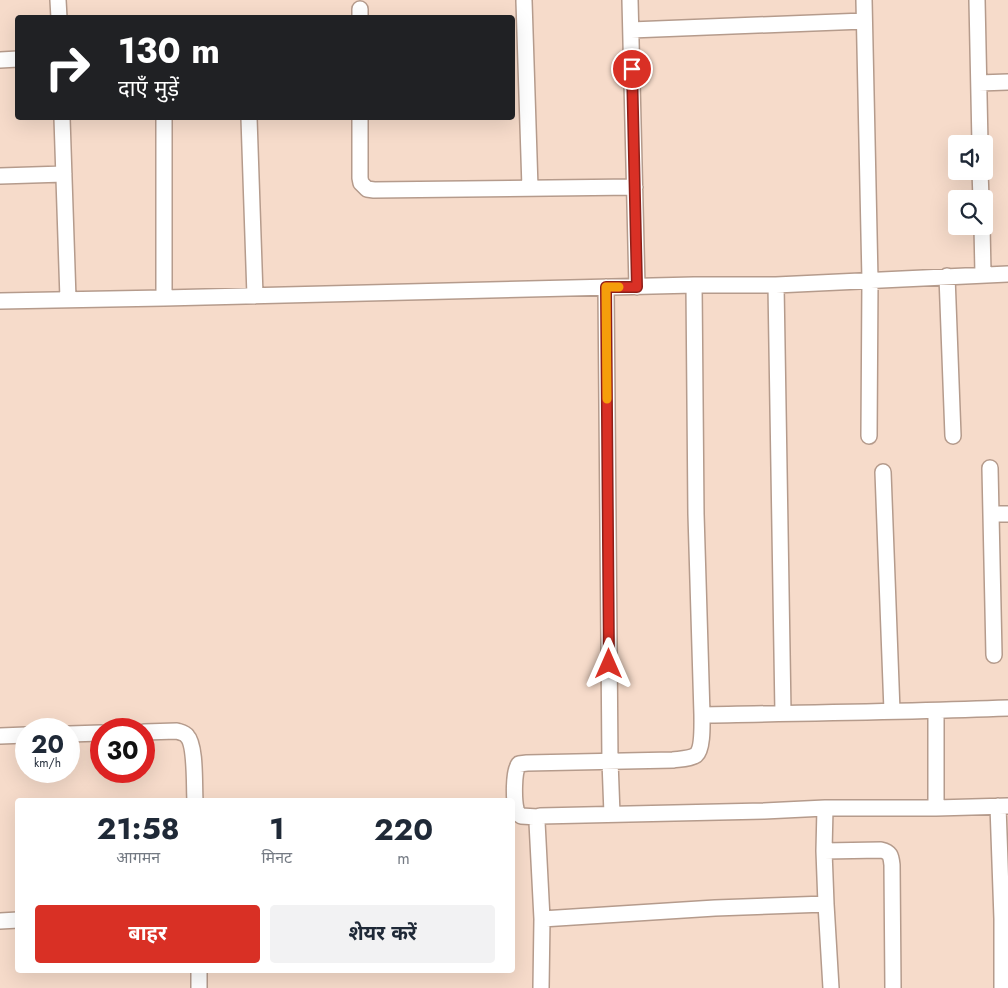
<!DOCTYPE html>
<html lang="hi">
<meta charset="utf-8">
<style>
body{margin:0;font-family:Jost,"Noto Sans Devanagari",sans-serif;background:#f2f2f3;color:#1f2937;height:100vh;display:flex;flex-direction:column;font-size:19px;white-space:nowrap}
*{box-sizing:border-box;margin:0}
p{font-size:16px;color:#747a83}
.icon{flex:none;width:28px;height:28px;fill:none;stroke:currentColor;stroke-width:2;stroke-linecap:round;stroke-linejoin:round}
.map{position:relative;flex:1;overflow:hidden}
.drawer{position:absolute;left:15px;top:798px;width:500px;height:175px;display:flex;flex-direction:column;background:#fff;border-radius:5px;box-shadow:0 5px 20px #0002}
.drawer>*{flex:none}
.guide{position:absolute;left:15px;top:15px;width:500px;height:105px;border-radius:5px;box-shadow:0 5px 20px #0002;background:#202124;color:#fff;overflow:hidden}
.controls{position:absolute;left:948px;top:135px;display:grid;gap:10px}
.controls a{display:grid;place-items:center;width:45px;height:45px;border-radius:5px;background:#fff;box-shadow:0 5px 20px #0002;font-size:25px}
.speed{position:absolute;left:15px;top:718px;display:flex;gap:10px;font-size:25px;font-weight:700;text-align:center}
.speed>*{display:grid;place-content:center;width:65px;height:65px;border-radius:50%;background:#fff;box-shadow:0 5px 20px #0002;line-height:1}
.speed small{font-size:12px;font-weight:400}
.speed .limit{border:8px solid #d22;background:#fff;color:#111}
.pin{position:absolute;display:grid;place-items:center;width:42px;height:42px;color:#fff;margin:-21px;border:2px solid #fff;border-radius:50%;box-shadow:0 1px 5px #0007}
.me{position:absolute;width:55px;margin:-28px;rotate:0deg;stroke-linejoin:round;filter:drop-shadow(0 0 4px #0008)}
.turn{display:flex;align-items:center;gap:18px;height:105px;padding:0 20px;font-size:22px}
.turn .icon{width:65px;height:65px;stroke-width:2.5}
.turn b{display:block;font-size:35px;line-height:42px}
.eta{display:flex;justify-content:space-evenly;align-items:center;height:85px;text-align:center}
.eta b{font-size:30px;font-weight:700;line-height:35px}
.button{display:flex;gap:10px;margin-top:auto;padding:10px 20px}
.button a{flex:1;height:58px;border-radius:5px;background:#d93025;color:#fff;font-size:20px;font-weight:700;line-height:58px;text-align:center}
.button a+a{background:#f2f2f3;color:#1f2937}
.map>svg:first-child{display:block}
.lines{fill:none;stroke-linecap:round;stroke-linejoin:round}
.minor-casing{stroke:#b59b8c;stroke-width:18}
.minor{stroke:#fff;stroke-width:15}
.route-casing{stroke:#8d1f18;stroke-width:12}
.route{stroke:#d93025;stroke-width:9}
.slow{stroke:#f59e0b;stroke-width:9}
</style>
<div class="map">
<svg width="1008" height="988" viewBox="0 0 1008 988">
<rect width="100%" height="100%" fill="#f6dbca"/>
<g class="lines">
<defs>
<path id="minor" d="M58,0L59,18
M630,0L637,287
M864,0L870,280L869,436
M977,0L980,144
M524,1L530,188
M360,9V18
M631,30L864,21
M0,60L18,59
M979,83L1008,82
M62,118L68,299
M249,118L255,296
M360,118V178L361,183L367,189L374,190L635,187
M980,171L981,199
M0,176L64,174
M982,226L983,274
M947,276L953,436
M776,285L783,713
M606,287L610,761L612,814
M164,298V118
M0,301L164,298L694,285H776L1008,274
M990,468L994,655
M883,472L892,711
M991,514H1008
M936,711V808
M702,715C804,713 906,712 1008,708
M144,732L177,731C180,732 185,733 187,736C196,745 194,786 195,800
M69,734L101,733
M0,736L26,735
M998,806L1002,919V988
M825,808L824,851L826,904L831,988
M538,817L521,816C518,813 517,813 516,809C514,800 513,772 519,764L527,763L673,760C680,759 690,759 696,755C703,749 702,724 702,715L696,514L694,285
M824,851L881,850C891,852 891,857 892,865L893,988
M542,919L715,908L826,904
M0,921L18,920
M199,970V988
M541,988L542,919L537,822V819L540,816L764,811L825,808H936L1008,806"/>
</defs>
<use href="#minor" class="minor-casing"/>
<use href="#minor" class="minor"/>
</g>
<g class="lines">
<defs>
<path id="route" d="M609,664L606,287H637L632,69"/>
</defs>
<use href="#route" class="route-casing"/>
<use href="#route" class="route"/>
<path class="slow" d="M607,399L606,287H619"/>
</g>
</svg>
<div class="controls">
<a><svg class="icon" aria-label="sound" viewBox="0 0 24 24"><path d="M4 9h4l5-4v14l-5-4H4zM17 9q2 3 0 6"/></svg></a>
<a><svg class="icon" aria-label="search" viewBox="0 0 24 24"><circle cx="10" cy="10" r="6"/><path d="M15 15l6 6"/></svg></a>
</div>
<div class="speed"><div>20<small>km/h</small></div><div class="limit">30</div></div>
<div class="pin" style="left:632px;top:69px;background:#d93025"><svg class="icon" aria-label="arrive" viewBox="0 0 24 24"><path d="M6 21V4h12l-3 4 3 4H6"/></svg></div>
<svg class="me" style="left:609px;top:664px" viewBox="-20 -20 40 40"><path d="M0-17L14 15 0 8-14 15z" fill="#d93025" stroke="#fff" stroke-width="4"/></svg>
<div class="guide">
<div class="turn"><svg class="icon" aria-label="right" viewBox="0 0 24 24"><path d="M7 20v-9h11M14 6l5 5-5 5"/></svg><div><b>130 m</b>दाएँ मुड़ें</div></div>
</div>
<section class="drawer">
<div class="eta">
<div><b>21:58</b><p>आगमन</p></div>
<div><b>1</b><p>मिनट</p></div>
<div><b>220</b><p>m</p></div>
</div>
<div class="button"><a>बाहर</a><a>शेयर करें</a></div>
</section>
</div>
